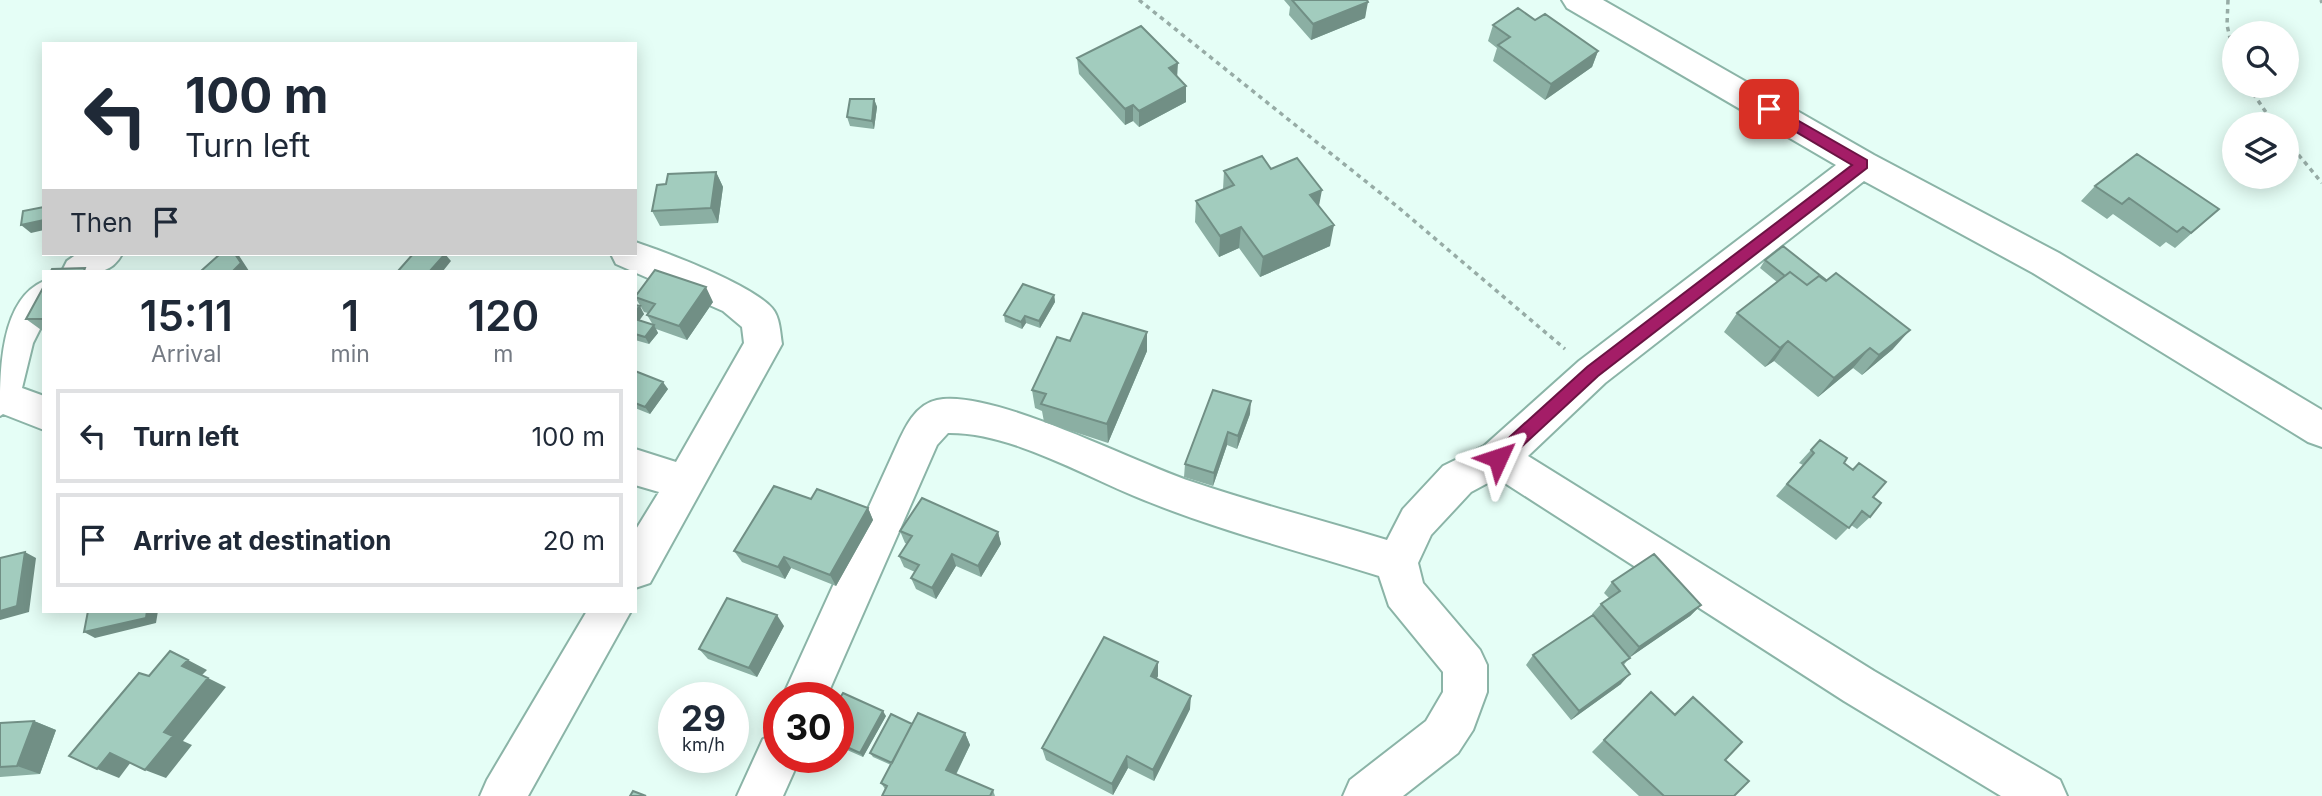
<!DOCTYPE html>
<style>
body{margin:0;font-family:Inter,sans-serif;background:#f6f6f7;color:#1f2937;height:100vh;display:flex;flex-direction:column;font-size:26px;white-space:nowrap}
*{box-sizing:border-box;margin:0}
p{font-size:23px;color:#747a83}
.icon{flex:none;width:38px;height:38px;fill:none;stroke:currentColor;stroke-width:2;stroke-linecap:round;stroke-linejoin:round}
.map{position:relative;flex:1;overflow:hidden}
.side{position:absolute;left:42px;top:270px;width:595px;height:343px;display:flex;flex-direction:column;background:#fff;border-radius:0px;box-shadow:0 4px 18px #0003}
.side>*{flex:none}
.guide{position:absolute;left:42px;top:42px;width:595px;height:214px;border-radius:0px;box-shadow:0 4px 18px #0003;background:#fff;color:#1f2937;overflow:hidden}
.fabs{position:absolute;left:2222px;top:21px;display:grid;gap:14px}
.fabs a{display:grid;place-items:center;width:77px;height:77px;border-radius:50%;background:#fff;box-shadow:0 4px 18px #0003;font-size:35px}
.speed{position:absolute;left:658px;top:682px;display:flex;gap:14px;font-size:35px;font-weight:700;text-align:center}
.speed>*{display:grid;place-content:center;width:91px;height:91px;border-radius:50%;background:#fff;box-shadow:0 4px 18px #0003;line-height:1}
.speed small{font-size:18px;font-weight:400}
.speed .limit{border:10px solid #d22;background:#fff;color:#111}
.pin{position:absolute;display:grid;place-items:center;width:60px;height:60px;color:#fff;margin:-30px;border-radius:14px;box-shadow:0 4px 10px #0006}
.me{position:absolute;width:77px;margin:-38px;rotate:48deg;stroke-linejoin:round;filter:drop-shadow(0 0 5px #0008)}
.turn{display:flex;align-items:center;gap:24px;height:147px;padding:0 28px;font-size:32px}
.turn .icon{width:91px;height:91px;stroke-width:2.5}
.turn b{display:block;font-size:49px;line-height:60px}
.then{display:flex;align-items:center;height:66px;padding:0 28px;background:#0003;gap:14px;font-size:26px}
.eta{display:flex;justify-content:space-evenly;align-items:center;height:119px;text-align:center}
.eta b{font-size:42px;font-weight:600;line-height:49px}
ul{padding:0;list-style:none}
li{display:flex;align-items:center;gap:21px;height:94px;margin:0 14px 10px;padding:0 14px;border:4px solid #e0e1e3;border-radius:0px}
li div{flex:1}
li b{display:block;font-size:26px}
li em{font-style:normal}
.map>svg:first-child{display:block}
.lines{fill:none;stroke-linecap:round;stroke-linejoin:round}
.minor-casing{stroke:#8bb4a7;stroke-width:4}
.path{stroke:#97aca6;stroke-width:3.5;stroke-dasharray:4.5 4.5;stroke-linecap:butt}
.minor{fill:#fff;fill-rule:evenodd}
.wall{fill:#8bafa3}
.shaded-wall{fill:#718f85}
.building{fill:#a2ccbe;stroke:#718f85;stroke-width:2}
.route{fill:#a41d67;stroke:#6b1343;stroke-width:2}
</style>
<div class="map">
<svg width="2322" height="796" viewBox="0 0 2322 796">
<rect width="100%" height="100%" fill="#e5fef6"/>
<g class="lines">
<defs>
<path id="minor" d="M1562,0H1603L1874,155L2059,253L2322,410V447L2308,442L2033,273L1864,181L1605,383L1528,456L1874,671L2060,780L2067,796H2001L1844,701L1497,478L1471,492L1431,535L1418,563L1423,583L1480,650L1487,665V692L1473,730L1458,753L1403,796H1343L1350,780L1426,721L1443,692V672L1389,606L1379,576C1303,552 1224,532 1149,502C1089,479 1013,432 948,433L937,445L826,698H782L892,456C902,435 912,405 937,400C991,388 1135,463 1193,482C1257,504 1322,520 1387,540L1403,509L1443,466L1484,446L1579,361L1836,165L1567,8Z
M635,242C668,253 750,284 772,308C780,317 780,332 782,344L650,583L635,588V531L659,492L635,485V449L676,462L744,343L742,327L723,311L616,264L611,254H635Z
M77,254H122C109,279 86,271 62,271L67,261Z
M44,281V321L33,343L22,388L44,396V430L3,414L0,416C0,370 0,300 44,281Z
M587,611H631L528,796H480L487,780Z
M779,733V758H800L783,796H737L763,739Z"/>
</defs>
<use href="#minor" class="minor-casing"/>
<path class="path" d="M1139,0L1399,208L1565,349
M2228,0L2227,25L2235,60
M2321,0L2322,3
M2248,86L2274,124
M2287,141L2322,183"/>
<use href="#minor" class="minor"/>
</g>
<path class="wall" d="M1284,0H1367L1365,18L1311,40L1289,15L1290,7Z
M1535,20L1598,51L1592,67L1545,100L1493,61L1497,48L1488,41L1493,25Z
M1077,58L1177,77L1186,86V102L1139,127L1133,121L1125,125L1079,74Z
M874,99L877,107L874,129L850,126L847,117Z
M1271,169L1319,207L1330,246L1260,277L1239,248L1219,257L1195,222L1196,201L1223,189L1224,171Z
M716,172L723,187L718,223L660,226L652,211L666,184Z
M2095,186L2219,209L2175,248L2166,242L2160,247L2113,214L2107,219L2081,201Z
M1765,260L1893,349L1862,375L1853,368L1818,397L1774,361L1765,367L1724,332L1737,313L1777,282L1760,268Z
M44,286V332L26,319Z
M1054,295L1055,302L1040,328L1026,323L1022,329L1005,322L1004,315Z
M635,297L713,302L687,340L656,329L658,333L649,344L635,340V305L644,314L639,320L653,325L647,315L648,313L644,312Z
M1147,332V351L1108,443L1044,422L1042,411L1035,408L1032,390L1070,341Z
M635,371L668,389L650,414L635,408Z
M1250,414L1237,449L1227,445L1213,486L1184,477L1185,464Z
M1820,440L1844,463L1852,469L1859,463L1873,497L1870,517L1857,529L1851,525L1836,540L1776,496L1803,465L1799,463Z
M811,499L868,508L873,520L836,586L791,568L785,579L742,562L734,551Z
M900,531L998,532L1001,544L981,577L956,566L936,599L916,589L911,578L915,572L904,567L899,556L907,544L905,543Z
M1612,582L1701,605L1690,616L1630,657L1623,666L1621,684L1571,720L1526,665L1533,655L1611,637L1592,614L1601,604L1609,598L1604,593Z
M784,626L757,677L708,659L699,649Z
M1158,662V676L1156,679L1190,709L1154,781L1128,768L1113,795L1046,760L1042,748Z
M1651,692L1674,714L1693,697L1725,760L1734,796H1639L1592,752Z
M838,701L886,716L863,757L838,746Z
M34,721L56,730L40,774L0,777V723Z
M912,724L965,733L970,745L956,775L993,790L995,796H882L885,789L881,783L891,765L873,757L870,753Z"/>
<path class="shaded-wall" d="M1368,2L1365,18L1311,40L1313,24Z
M1598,51L1592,67L1545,100L1551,84Z
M1178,63L1177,79L1169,68Z
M1186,86V102L1139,127V111Z
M874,99L877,107L874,129L872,121Z
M1133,105V121L1125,125V109Z
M716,172L723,187L718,223L711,208Z
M1322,190L1318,211L1310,195Z
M44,220V230L31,233L21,225Z
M1334,225L1330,246L1260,277L1263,257Z
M1241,227L1239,248L1219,257L1220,236Z
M235,254H238L249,271H233Z
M445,254L451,261L443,271H430Z
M706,287L713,302L687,340L679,326Z
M1054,295L1055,302L1040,328L1039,321Z
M640,306L644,314L636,325L635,312Z
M1025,316L1026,323L1022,329L1021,322Z
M654,325L658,333L649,344L645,337Z
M1910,330L1893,349L1862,375L1879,355Z
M1147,332V351L1108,443L1107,424Z
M1788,341L1774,361L1765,367L1780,348Z
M1870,348L1853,368L1818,397L1834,378Z
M663,382L668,389L650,414L645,407Z
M1251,401L1250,414L1237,449L1238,436Z
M1228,432L1227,445L1213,486L1214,473Z
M868,508L873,520L836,586L830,575Z
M998,532L1001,544L981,577L978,566Z
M25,552L36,558L29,612L0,620V611Z
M952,554L956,566L936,599L932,588Z
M784,557L791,568L785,579L778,567Z
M1701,605L1690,616L1629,658L1639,647Z
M147,611H158L156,623L95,638L84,632Z
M777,615L784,626L757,677L749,668Z
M188,660L207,670L201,676L182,666Z
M1158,662V676L1151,690V676Z
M1630,674L1621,684L1571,720L1579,711Z
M208,678L226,687L183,741L192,745L166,778L145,770L164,732Z
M1191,696L1190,709L1154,781L1153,770Z
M883,711L886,716L863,757L860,753Z
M34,721L56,730L40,774L17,766Z
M965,733L970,745L952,782L946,770Z
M110,753L131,762L119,778L97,769Z
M1127,756L1128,768L1113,795L1112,784Z"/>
<path class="building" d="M1292,0H1367L1368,2L1313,24Z
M1518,8L1535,20L1545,14L1598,51L1551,84L1498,45L1510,37L1493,25Z
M1141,26L1178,63L1169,68L1186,86L1139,111L1133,105L1125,109L1077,58Z
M850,99H874L872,121L847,117Z
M2137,154L2219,209L2191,233L2183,227L2177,232L2129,198L2122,204L2095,186Z
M1262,156L1271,169L1297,158L1322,190L1310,195L1334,225L1263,257L1241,227L1220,236L1196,201L1234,185L1224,171Z
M716,172L711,208L652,211L657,185L666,184L668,174Z
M44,207V220L21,225L23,211Z
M1783,246L1826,280L1819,276L1807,285L1790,272L1785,276L1765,260Z
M220,254H235L241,263L233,271H201Z
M413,254H445L430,271H398Z
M85,268L84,271H51L52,269Z
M655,270L706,287L679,326L647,315L655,304L635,297Z
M1790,272L1807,285L1819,276L1826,281L1836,273L1910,330L1879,355L1870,348L1834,378L1788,341L1780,348L1737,313Z
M1023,284L1054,295L1039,321L1025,316L1021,322L1004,315Z
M44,286V319H26Z
M635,305L640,306L635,312Z
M1083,313L1147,332L1107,424L1041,404L1046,394L1032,390L1057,337L1070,341Z
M635,319L654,325L645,337L635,334Z
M635,371L663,382L645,407L635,403Z
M1213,390L1251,401L1238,436L1228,432L1214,473L1185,464Z
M1820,440L1847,458L1844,463L1853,470L1859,463L1886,482L1873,497L1881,503L1870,517L1862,511L1849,528L1787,484L1814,453L1811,450Z
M774,486L811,499L817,489L868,508L830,575L784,557L778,567L734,551Z
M922,498L998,532L978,566L952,554L932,588L911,578L919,565L899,556L912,536L900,531Z
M25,552L17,606L0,611V558Z
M1654,554L1701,605L1639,647L1601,604L1620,591L1612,582Z
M727,598L777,615L749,668L699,649Z
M88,611H147L146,618L84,632Z
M1593,615L1630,658L1622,663L1630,674L1579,711L1533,655Z
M1104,637L1158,662L1151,676L1191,696L1153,770L1127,756L1112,784L1042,748Z
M170,651L188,660L182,666L208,678L164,732L173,736L145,770L110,753L97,769L69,756L139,673L149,676Z
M1651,692L1675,715L1693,697L1742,742L1725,760L1749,781L1734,796H1664L1604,740Z
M843,693L883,711L860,753L838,743V701Z
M918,713L965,733L946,770L993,790L990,796H882L887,786L881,783Z
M891,714L912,724L892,763L870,753Z
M34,721L17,766L0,767V723Z
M633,791L646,796H630Z"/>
<path class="route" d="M1769,104L1867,160V168L1598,376L1504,463L1498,465L1492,463L1490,458L1492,453L1587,367L1852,165L1764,113V106Z"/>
</svg>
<div class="fabs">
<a><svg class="icon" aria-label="search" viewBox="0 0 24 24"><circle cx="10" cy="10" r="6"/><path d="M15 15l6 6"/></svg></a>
<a><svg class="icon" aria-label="layers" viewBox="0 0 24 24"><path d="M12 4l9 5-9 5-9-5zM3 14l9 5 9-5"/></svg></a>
</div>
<div class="speed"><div>29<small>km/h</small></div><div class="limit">30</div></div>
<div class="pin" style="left:1769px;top:109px;background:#d93025"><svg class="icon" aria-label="arrive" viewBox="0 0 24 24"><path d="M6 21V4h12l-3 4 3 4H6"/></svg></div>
<svg class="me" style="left:1498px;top:458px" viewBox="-20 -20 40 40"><path d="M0-17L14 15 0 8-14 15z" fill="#a41d67" stroke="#fff" stroke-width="4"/></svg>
<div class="guide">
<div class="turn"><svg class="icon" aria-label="left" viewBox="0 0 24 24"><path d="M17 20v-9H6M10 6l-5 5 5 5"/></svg><div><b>100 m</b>Turn left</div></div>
<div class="then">Then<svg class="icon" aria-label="arrive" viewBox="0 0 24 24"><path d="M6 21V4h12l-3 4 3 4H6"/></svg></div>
</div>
<section class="side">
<div class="eta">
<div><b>15:11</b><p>Arrival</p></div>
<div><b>1</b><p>min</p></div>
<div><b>120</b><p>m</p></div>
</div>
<ul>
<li><svg class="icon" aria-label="left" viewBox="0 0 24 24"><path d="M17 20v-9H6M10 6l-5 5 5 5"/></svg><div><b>Turn left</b></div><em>100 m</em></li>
<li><svg class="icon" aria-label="arrive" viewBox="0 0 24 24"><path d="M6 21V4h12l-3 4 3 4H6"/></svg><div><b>Arrive at destination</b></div><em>20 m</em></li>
</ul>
</section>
</div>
